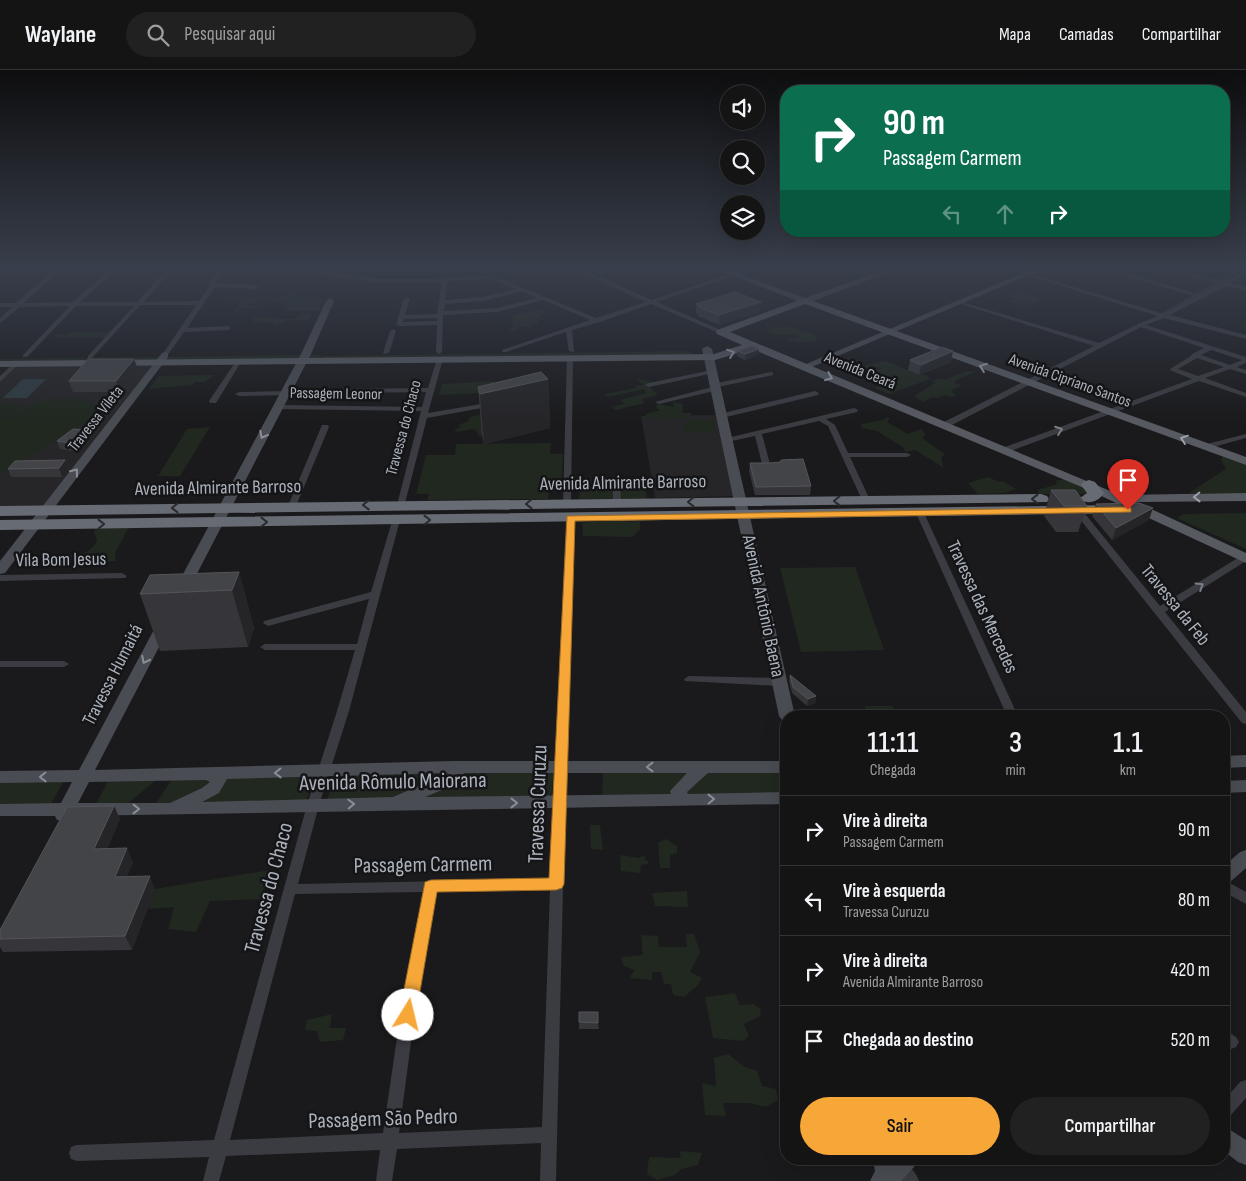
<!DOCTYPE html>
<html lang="pt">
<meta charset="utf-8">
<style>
body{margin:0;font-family:"Sofia Sans Condensed",sans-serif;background:#212122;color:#f1f3f6;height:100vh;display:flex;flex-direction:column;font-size:19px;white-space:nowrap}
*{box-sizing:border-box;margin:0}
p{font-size:16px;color:#9d9ea0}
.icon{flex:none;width:28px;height:28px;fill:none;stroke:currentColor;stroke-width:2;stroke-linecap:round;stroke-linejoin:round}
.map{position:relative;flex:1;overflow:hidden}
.sheet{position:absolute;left:780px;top:640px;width:450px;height:455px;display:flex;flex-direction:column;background:#141415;border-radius:20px;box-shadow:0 5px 20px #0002,0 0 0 1px #333334}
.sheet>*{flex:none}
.guide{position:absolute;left:780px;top:15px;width:450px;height:152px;border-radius:20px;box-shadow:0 5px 20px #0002,0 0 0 1px #333334;background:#0b6e4f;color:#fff;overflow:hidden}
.tools{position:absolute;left:720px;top:15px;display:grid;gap:10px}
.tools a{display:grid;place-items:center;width:45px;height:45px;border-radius:50%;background:#141415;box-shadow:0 5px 20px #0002,0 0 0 1px #333334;font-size:25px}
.pin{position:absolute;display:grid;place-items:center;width:42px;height:42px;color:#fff;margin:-51px -21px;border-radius:50% 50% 50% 0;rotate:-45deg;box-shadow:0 0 5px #0007}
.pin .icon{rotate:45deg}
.me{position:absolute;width:55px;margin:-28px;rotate:9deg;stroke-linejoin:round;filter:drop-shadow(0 0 4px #0008)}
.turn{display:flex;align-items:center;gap:18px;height:105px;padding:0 20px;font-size:22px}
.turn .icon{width:65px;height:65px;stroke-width:2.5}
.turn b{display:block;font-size:35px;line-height:42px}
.lanes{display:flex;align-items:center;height:48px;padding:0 20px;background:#0003;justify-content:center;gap:25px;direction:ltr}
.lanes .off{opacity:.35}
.eta{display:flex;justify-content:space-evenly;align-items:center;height:85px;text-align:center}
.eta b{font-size:30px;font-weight:600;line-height:35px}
.button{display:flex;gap:10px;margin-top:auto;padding:10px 20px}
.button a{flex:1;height:58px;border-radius:30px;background:#f6a738;color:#111;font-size:20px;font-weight:600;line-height:58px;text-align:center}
.button a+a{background:#212122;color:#f1f3f6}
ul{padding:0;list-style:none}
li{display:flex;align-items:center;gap:15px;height:70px;padding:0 20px;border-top:1px solid #333334}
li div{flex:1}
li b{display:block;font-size:19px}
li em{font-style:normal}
header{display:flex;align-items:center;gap:30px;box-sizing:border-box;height:70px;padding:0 25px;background:#141415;border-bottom:1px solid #333334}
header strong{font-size:24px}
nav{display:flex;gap:28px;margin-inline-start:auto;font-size:18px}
.search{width:350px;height:45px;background:#212122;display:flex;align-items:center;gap:12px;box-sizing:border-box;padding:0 18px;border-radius:28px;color:#9d9ea0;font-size:19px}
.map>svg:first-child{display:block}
.built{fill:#262629}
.green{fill:#202820}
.water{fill:#2f3b41}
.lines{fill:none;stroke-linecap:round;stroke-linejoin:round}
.canal{fill:#2f3b41;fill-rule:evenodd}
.street{fill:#3b3c42;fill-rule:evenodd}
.secondary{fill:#494c52;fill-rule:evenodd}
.primary{fill:#575a61;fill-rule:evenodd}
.highway{fill:#676b73;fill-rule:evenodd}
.wall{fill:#36363a}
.shaded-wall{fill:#252528}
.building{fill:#434448;stroke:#53555a}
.oneway{stroke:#9ba0aa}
.oneway2{stroke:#797d85}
.oneway3{stroke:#898e97}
.oneway4{stroke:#2a2a2e}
.route{fill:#f6a738;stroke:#a06d24}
.labels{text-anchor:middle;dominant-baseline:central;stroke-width:5;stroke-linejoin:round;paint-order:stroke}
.far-street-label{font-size:16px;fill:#acb2bc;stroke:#151517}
.street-label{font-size:19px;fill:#acb2bc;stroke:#151517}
.near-street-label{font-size:22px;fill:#acb2bc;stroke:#151517}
</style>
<header>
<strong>Waylane</strong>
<div class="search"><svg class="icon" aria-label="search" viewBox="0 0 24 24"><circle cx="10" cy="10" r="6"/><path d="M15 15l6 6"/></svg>Pesquisar aqui</div>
<nav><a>Mapa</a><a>Camadas</a><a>Compartilhar</a></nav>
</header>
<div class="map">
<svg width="1246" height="1111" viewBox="0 0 1246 1111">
<rect width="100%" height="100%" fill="#1a1a1c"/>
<path class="built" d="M160,292L45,439L0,441V312L17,296Z
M717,345L734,426L655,428L641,346Z"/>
<path class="green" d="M650,197H655L653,198C668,203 682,202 698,207L681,208L672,204L670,207L677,211L664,207L652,208L656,207L647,206L650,205L649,203L645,200Z
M291,223L297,224L299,227L321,228L322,232L319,234L321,241H287V239L282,237L286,232L257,230L253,234H245L258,237V238H241L235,244H232L243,230L225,231V229L288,226Z
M1017,223L1028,224L1042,230L1026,237L1023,236L1029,233L1023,231L1017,234L1010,232L1015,229L1006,227Z
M540,239L545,241L539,247L546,250L537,249L539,253L529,255L533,257H521L514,261L509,260L513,256H511L513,254L512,246Z
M301,243H311L308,250L284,251L282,254L273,255L274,251L269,253L252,252L254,247L295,249Z
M789,256L815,265L817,269C807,273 796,273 786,270L800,267C789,260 778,267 766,262L774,257L785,258Z
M109,259L113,260L106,268L53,267L56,264L68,265L71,262H107Z
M686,281L691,283V285L320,289L322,286Z
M321,285L318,289L0,293V289Z
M882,291L889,292L919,305H926L930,309L889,324L875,318L889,312L871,302L882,298L872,296L866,301L859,298Z
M967,301L975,302L956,310L955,313L962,315L951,320L955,325L952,327L945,325L937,328L932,327L923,332L914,326L935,313L931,311L942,308L944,310Z
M214,305L205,312H195L193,315L149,319L159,306Z
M637,309L652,312L647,314L658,325L642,329L645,333L616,340L612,337L624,334L621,330L646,323L644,319L608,327L605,324L636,318L635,316L643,315Z
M494,311L495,315L481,323L439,325L442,314Z
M70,328C82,329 92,330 97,341L91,349L0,404V350L41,331Z
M7,332L26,335L0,349V336Z
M674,332L683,334L682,343H691L692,348L668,349L646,348V344L660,340L656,338L657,334L674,337L673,335Z
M508,341L517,356L482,366H479L476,360L472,359L458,362L454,360L461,356L458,355L469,351L468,349L473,346Z
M887,347L890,349L887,352L908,364L921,359L926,365L922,368L943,383L944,385L941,388L944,398L915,380L905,382L904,378L877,361L862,358L861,354L882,350Z
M713,349L717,363L685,362L683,351Z
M210,357L180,406H158L187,359Z
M551,373L550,384H563L561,422H549L548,429L427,430L429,424H416L426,385H455L456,374Z
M1223,386L1246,393V424L1189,423L1226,399L1221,390Z
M988,407L999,412L1003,411L1016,419L1004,423L978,424L968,413Z
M614,409V429H579L581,410Z
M644,409L647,429H618V410Z
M1065,409L1084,414L1089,422L1083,424H1038V420L1057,414L1056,411Z
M1246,443V479L1177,448L1183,444Z
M623,449L625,452L640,451V460L632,467L583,466L582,453Z
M129,457L115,483L116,491L88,493L75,490H65L67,485C81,485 89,484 97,471L94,462L96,458Z
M855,497L884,580L801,582L780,498Z
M865,636H893L897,646H868Z
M786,700V725L602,728L603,701Z
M554,702L551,731H327L334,705Z
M313,707L306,733L155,735L172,709Z
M109,709L156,710L125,736H95Z
M0,712H63L50,736L0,737Z
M590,755H600L603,780L591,779Z
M666,769L677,776V783L670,785V798H660L658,773Z
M620,785L639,788L645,785V790L648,791V794L641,795L640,803L621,801Z
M270,800L260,829L210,831L196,862L168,859L174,837L148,839L155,819Z
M687,821L688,837L655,836L652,823Z
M686,864H694L700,882L690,902L702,908L698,915L684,927L673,925L671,914H664L661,902H652V910L630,908L634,900L624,896L621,887L643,885L641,865L658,866L659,877H687Z
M735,923L740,935L753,934L761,939L760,946L744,954L749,966L743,971L713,968L705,927Z
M332,944L330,958H346L343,970L320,972L317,961L305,960L307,950Z
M728,984L745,997L757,1001L762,1016L776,1019L778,1030L766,1037L750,1033H723L726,1046L705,1045L702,1013L716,1016L714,988Z
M679,1081L702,1083L698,1095L681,1099L675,1105L657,1110L647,1104L649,1087L681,1088Z"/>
<path class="water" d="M23,309H46L27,328H3Z"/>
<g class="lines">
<path class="canal" d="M1239,199L1243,200L1164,246L1159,245Z"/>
<path class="street" d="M57,197H63L24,233L73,232L113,197H119L80,232H137L169,197H175L144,232L199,231L210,215L209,213L222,197H228L215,213L256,215L259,217L256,219L215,217L187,258L228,256L231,258L228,260L184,262L167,286L162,285L196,235H140L92,288H88V286L134,236H76L27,287H23V285L70,236L20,237L0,253V248L12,237H0V233H16Z
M276,197H289L382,209H425L485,206L471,197H478L494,206L596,248L646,232L569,197C577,197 583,202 590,203C598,204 610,197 620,197L619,198L596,205L652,230L733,203L738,204L657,232L723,261V263H719L651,234L600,252L572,260L574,282L569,281L566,262L506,282H502V280L590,250L543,230L497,242L443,245L442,282L439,284L436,282L437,255L399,256L396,254L404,229L407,227L410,229L405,245L437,244L442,212L382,213L279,199ZM491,209L516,219L483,227L445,230L448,211ZM521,221L537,228L497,238L444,241L445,234L483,231ZM437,248V251L403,252L404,249Z
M855,197H863L883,204L878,205Z
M955,197H963L960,199Z
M1000,197H1008L1164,244L1220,214L1159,198L1158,197H1166L1224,212L1246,200V204L1230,213L1246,217V221L1226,216L1170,245L1246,265V269L1164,248L1146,255L1246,287V293L1237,297L1246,300V304L1230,299L1205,308L1246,323V327L1199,311L1008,382H1002V378L1192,309L1172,301L1170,299L1191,286L1192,284L1204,278L1141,257L948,357H942V353L1094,276L958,233V231L1099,273L1138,254L1158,246ZM1211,280L1242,290L1230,295L1201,285ZM1197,288L1224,297L1198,306L1178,299Z
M1101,197H1108L1103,200L1101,199Z
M1124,202L1194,223L1195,224L1190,225L1122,205L1121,204Z
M393,259L396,261L389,283L384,284L383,283L390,261Z
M570,286L573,288L571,433L567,436L563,433L567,288Z
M440,287L443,289L428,343L493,332L497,334L493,336L427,348L404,437H398L397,435L421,341L277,339L273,337L277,335L422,337L426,322L346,323L342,321L346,319L428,318L437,289Z
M236,291L241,292L216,333H210L209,331Z
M14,293L19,294L0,312V306Z
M712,300L715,302L714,303L649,317L645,315L649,313Z
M771,302L773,303V305L718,317V320L659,334L655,332L712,317V314Z
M285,321L289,323L288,325L239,326L235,324L239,322Z
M815,321L819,323L818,325L722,348L718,346L719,344Z
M854,338L858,340L857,342L826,349L835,355L848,383H907L911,385L907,387H850L870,430L866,433L862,430L828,356L819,351L762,364L771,398L767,400L763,398L755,366L727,372L723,370L727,368Z
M322,355H328L329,357L296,436L295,438H289L288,436Z
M1246,364V368L1206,379L1202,377L1203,375Z
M613,407H616L620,409L621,433L617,436L613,433Z
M1078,438L1081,439L1160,536L1241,486H1246V491L1165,542L1246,642V654L1242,653L1075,443L1074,441Z
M920,440L924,443L1018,646H1007L916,443Z
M570,445L574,448L565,733L556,1111H540L541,1073L397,1079L392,1111H376L380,1080L226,1086L219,1111H203L209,1087L77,1091L71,1089L69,1083L71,1077L77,1075L214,1070L307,735L337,641L355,580H265L260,577L265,574H357L369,529L268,556L263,553L264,551L371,522L393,448L396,447L400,450L349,641L319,735L298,814L550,809L566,448ZM550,819L542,1057L399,1063L417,927L437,822ZM423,822L403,927L383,1063L230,1070L295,824Z
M122,503L127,506L125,508L0,511V505Z
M0,591H64L69,594L64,597H0Z
M689,606L779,608L784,612L779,616L685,611L684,609Z
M1224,810L1246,822V834L1224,822Z
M1224,959L1236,967L1239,972L1236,977L1231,979L1224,975Z
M1246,1010V1028L1230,1046L1224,1049V1030L1240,1012Z
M899,1089C908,1093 916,1102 919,1111H900L891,1097L893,1091Z"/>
<path class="secondary" d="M710,197C720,196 726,201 734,202C742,202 753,197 763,197L762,199L742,205L805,228L893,197H903L805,234Z
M1038,197H1048L807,299L804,300L799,297Z
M1228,197L1246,199V203L1229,199Z
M330,228L334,231L311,284L189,519L182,523L177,522L175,519L301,284L326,231Z
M707,276L712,279L795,646H786V651L782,650L779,646L702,279Z
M165,282L168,283V287L5,503L0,504V491L162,283Z
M164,550L171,554L95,700L454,691H786V703H708L687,722L688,724L786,722V734L71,746L69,750L63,751L57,750L55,746H0V734L61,733L72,712L0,713V701L79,700L157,554ZM449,703L393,727L202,732L219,723L227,709ZM465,703H687L670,721L671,724L425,727L459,713ZM206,710L210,712L202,718L170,733H78L89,712Z
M1246,685V697L1224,698V686Z
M1246,710V722L1224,723V711Z
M1246,780V798L1230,812L1224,814V796L1240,782Z
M1224,1056L1246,1070V1095L1238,1092L1224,1081Z
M873,1089H917L914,1097L901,1111H870L875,1101Z"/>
<path class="primary" d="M805,228L1246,387V395L805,234L730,262L1120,425L1246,423V431L1136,432L1246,483V493L1084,418L752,279L715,290L0,297V291L714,284L742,275L717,264L716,262L717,260Z"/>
<path class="highway" d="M1089,410L1095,412L1104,423C1099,431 1091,434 1082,431L1080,428L1087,423L1081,415L1083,412Z
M1041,424L1047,426L1049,429L1047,432L0,446V436Z
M1120,435L1126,437L1128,440L1126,443L0,460V450Z"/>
</g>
<path class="wall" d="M696,234L760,242L719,255L698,246V244L696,243Z
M759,279V284L745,290L737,286V281Z
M910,290L951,292L919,305L908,300Z
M138,299L119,322H73L69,311Z
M548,309L550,358L484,374L482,366L478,317Z
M88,360L90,369L74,381L60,379L57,371Z
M65,390L69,399L62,407H11L8,399Z
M781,390L811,416L810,425H755L749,401L750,393H769L780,392Z
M1051,420L1087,436L1078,462H1056L1044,446Z
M1096,434L1149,450L1112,470L1092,446Z
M239,502L254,558L248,577L160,581L140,524Z
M790,605L816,633L807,636L792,623L789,611Z
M114,736L120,749L107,779L133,792L127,806L155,819L132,880L3,882L0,877V860Z
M579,942L598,953L599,959H579Z"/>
<path class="shaded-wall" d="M761,232L760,242L719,255V245Z
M759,279V284L745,290V284Z
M953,281L951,292L919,305L921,295Z
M134,289L138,299L119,322L116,311Z
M548,309L550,358L484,374L480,324Z
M88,360L90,369L74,381L71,373Z
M65,390L69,399L62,407L59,398Z
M1153,438L1149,450L1112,470L1116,458Z
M239,502L254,558L248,577L232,520Z
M816,626V633L807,636L808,629Z
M114,736L120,749L101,792L94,779Z
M127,778L133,792L121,820L115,807Z
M150,806L155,819L132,880L125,866Z"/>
<path class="building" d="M735,222L761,232L719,245L699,237L701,236L696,234Z
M752,276L759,279L745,284L737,281Z
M942,277L953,281L921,295L910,290Z
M88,289H134L116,311H69Z
M541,302L548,309L480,324L478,317Z
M73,359L88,360L71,373L57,371Z
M803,389L811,416L756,417L750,393H769L781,392V390Z
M65,390L59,398L8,399L15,391Z
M1051,420H1075L1087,436H1064Z
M1139,433L1153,438L1116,458L1096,434Z
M239,502L232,520L140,524L150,505Z
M790,605L816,626L808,629L793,617Z
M114,736L94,779L127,778L115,807L150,806L125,866L0,869V860L67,737Z
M579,942H598V953L579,952Z"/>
<defs><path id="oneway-chevron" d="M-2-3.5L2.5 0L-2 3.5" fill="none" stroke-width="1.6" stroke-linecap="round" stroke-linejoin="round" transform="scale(1.25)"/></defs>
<g class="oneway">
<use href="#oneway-chevron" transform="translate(731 283) rotate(-20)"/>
<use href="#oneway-chevron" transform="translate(983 297) rotate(-160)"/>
<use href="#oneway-chevron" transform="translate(829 307) rotate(22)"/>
<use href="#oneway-chevron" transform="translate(1184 369) rotate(-161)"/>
<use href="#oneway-chevron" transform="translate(1197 427) rotate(179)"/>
</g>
<g class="oneway2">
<use href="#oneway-chevron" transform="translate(1059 360) rotate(-20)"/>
<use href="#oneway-chevron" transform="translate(1200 516) rotate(-32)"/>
</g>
<g class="oneway3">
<use href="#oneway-chevron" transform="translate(263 365) rotate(118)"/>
<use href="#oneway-chevron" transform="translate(75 402) rotate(-52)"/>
<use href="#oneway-chevron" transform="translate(145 590) rotate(117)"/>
<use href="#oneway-chevron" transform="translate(650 697) rotate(-180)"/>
<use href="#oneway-chevron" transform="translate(278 703) rotate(179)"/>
<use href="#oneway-chevron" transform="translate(43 707) rotate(179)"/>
<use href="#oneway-chevron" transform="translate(711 729) rotate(-1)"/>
<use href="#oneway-chevron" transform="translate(514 733)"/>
<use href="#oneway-chevron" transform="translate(351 734) rotate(-2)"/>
<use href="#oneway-chevron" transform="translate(136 739)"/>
</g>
<g class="oneway4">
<use href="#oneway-chevron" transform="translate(1035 429) rotate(180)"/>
<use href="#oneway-chevron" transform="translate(837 431) rotate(179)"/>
<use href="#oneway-chevron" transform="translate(691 432) rotate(179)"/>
<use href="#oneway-chevron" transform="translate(529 434) rotate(179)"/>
<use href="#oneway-chevron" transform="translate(366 435) rotate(179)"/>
<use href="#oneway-chevron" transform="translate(175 438) rotate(179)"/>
<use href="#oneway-chevron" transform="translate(427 450) rotate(-1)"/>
<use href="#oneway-chevron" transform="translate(264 452) rotate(-1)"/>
<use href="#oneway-chevron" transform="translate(101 454) rotate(-1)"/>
</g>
<linearGradient id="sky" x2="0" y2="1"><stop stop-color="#0e0e0f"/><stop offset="0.56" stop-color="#383e4b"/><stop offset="1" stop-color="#383e4b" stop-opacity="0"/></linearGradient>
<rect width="1246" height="352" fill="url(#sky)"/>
<path class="route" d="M1128,437L1131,438V442L575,451L564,814L562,818L556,820L437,822L416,945L414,950L408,953L402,950L399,945L425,812L431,810L549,808L567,446Z"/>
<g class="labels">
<g class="far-street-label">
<text transform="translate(860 301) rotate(22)">Avenida Ceará</text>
<text transform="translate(1070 311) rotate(20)">Avenida Cipriano Santos</text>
<text transform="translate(336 324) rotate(1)">Passagem Leonor</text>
<text transform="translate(96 349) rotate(-52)">Travessa Vileta</text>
<text transform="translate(404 358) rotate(-75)">Travessa do Chaco</text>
</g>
<g class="street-label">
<text transform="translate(623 413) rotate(-1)">Avenida Almirante Barroso</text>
<text transform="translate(218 418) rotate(-1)">Avenida Almirante Barroso</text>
<text transform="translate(61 490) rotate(-1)">Vila Bom Jesus</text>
<text transform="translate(1175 535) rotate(51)">Travessa da Feb</text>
<text transform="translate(763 536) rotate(78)">Avenida Antônio Baena</text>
<text transform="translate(982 537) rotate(65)">Travessa das Mercedes</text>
<text transform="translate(113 605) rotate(-63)">Travessa Humaitá</text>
</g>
<g class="near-street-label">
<text transform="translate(393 712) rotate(-1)">Avenida Rômulo Maiorana</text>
<text transform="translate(538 734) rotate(-88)">Travessa Curuzu</text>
<text transform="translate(423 795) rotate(-1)">Passagem Carmem</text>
<text transform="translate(269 818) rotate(-75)">Travessa do Chaco</text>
<text transform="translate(383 1049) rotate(-2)">Passagem São Pedro</text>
</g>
</g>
</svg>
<div class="tools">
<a><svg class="icon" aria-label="sound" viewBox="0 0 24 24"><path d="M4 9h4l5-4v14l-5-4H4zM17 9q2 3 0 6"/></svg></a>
<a><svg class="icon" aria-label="search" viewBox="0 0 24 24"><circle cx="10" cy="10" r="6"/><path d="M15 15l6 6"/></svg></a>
<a><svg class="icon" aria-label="layers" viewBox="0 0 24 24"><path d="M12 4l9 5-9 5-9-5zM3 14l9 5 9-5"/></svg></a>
</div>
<div class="pin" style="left:1128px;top:440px;background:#d93025"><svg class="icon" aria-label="arrive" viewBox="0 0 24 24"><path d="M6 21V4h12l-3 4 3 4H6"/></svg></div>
<svg class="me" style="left:408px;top:945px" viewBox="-20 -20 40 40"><circle r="19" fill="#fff"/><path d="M0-13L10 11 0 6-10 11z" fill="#f6a738"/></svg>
<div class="guide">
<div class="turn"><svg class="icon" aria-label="right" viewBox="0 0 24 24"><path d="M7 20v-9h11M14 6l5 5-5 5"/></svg><div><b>90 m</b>Passagem Carmem</div></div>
<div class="lanes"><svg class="icon off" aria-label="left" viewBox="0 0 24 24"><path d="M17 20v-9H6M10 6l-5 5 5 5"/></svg><svg class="icon off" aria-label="ahead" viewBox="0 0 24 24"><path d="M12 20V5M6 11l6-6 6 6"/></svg><svg class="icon" aria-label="right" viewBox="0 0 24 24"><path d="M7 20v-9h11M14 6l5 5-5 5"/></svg></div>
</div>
<section class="sheet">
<div class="eta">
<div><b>11:11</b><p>Chegada</p></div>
<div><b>3</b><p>min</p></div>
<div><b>1.1</b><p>km</p></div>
</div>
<ul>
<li><svg class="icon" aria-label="right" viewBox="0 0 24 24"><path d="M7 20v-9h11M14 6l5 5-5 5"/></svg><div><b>Vire à direita</b><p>Passagem Carmem</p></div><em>90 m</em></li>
<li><svg class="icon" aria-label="left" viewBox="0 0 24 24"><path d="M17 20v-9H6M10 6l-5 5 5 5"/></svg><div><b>Vire à esquerda</b><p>Travessa Curuzu</p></div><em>80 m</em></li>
<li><svg class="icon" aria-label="right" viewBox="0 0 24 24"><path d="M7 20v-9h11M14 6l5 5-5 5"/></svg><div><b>Vire à direita</b><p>Avenida Almirante Barroso</p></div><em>420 m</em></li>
<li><svg class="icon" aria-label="arrive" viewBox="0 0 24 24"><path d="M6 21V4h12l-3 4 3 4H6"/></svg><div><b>Chegada ao destino</b></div><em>520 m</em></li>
</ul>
<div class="button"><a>Sair</a><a>Compartilhar</a></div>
</section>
</div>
